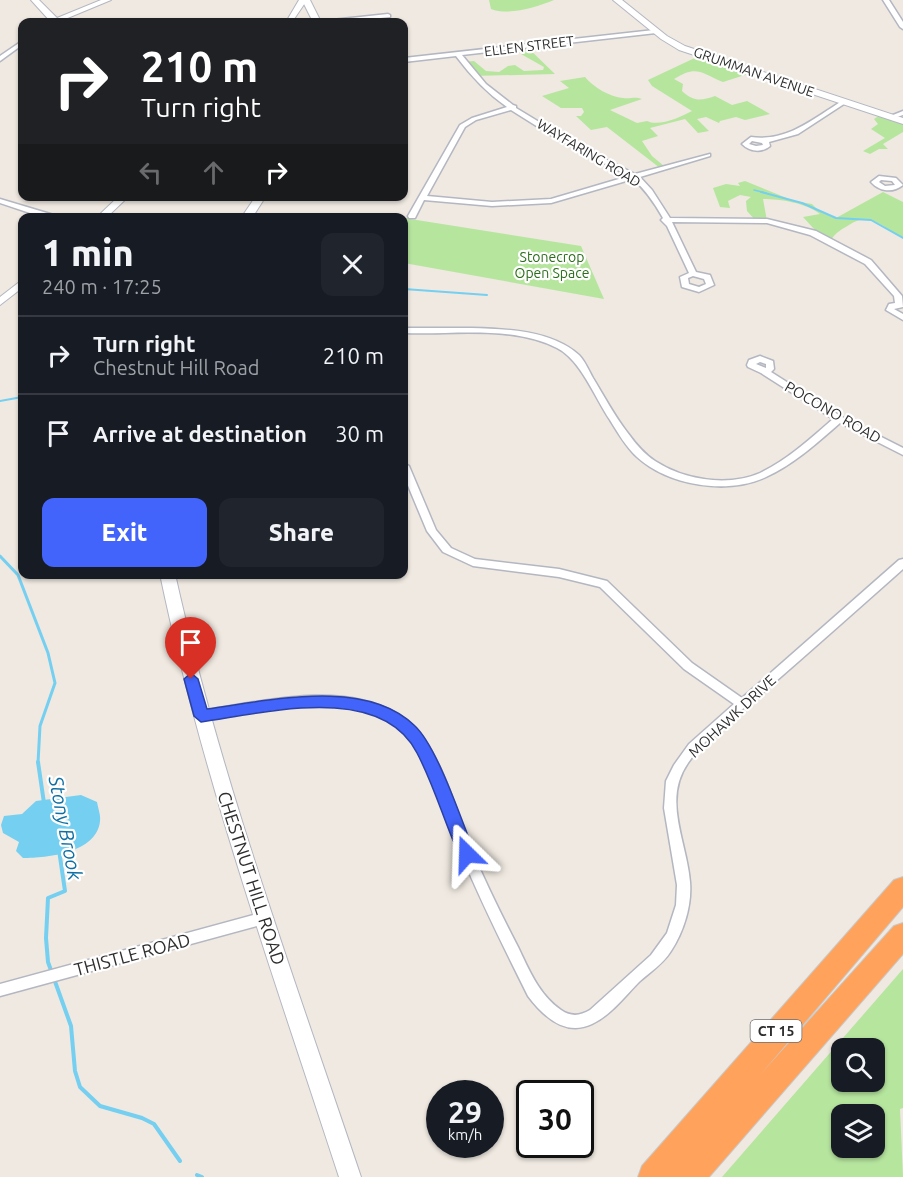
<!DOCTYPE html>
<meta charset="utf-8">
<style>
body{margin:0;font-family:Ubuntu,sans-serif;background:#20242c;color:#f1f3f6;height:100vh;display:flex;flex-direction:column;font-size:22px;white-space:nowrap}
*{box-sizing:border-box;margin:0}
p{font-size:20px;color:#9ea1a6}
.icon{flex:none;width:33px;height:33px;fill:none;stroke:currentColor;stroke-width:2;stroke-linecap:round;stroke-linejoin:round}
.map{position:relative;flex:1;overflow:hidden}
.panel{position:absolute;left:18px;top:213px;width:390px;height:366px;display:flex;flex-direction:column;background:#171b24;border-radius:12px;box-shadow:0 2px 4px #0004}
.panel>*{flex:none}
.hud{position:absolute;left:18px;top:18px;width:390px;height:183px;border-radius:12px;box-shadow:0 2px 4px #0004;background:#202124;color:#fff;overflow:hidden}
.controls{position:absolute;left:831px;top:1038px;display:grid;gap:12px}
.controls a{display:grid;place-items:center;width:54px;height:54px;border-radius:12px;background:#171b24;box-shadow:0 2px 4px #0004;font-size:30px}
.speed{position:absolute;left:426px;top:1080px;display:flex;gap:12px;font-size:30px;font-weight:700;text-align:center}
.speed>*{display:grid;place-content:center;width:78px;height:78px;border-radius:50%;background:#171b24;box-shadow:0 2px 4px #0004;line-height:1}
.speed small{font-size:15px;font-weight:400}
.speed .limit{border:3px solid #111;border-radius:9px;background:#fff;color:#111}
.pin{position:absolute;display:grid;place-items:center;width:51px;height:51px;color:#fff;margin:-62px -26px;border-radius:50% 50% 50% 0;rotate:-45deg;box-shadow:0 0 6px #0007}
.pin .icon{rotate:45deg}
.me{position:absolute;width:66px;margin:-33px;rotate:338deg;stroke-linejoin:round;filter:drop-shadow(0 0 4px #0008)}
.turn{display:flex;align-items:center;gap:21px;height:126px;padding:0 24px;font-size:27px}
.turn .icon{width:78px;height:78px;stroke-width:2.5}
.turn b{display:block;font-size:42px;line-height:51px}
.lanes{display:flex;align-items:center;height:57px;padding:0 24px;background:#0003;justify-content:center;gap:30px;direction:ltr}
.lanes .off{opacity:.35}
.round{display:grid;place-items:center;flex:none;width:63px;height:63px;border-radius:12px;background:#20242c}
.headline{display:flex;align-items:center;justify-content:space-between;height:102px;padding:0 24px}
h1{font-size:36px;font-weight:800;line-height:45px}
.primary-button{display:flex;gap:12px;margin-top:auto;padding:12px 24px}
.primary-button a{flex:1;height:69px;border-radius:12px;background:#4264fb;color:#fff;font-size:24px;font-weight:800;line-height:69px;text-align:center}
.primary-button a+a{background:#20242c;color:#f1f3f6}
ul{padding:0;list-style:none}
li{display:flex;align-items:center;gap:18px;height:78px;padding:0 24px;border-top:2px solid #363941}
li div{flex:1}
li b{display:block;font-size:22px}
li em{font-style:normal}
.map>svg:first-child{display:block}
.green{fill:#b6e59e;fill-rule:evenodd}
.water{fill:#75cff0}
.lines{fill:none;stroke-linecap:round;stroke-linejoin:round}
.stream-far3{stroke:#75cff0;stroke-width:1.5}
.stream-far2{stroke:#75cff0;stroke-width:2}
.stream-far1{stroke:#75cff0;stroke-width:3}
.stream{stroke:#75cff0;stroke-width:4}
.minor-casing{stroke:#b4b7c1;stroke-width:3}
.tertiary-casing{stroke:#b4b7c1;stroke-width:2}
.secondary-casing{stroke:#b4b7c1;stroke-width:2}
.motorway-casing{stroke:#c9c9c9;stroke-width:2}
.minor{fill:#fff;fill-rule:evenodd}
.tertiary{fill:#fff;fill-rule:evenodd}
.secondary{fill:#fff;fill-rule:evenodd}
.motorway{fill:#ffa35c;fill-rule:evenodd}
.route{fill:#4264fb;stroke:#2b41a3;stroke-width:1.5}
.labels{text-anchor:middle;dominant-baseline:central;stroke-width:4.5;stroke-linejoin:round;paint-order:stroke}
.far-street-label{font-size:14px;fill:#2e2e2e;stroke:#fff}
.far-park-label{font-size:14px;fill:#2c6e1b;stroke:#fff}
.shield{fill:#fff;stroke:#6d6d6d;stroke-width:1.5}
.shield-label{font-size:14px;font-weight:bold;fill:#2e2e2e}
.street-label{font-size:15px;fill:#2e2e2e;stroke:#fff}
.near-street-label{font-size:18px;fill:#2e2e2e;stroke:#fff}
.near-water-label{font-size:20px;font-style:italic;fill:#0d6fa3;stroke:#fff}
</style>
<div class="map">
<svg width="903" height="1177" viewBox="0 0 903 1177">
<rect width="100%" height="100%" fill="#efe9e1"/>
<path class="green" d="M489,0H554C537,7 509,16 491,9Z
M526,46L555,74L472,76L463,62L474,61L486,71L499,72L508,66L515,65L524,71L543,70L544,67L521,54V51L507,49Z
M699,56L748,74L723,82C700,72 696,65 674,79L683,84L682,91C694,102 701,101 715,96L732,105L747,101L770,114L745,120L736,117L720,121L719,123L706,117L697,119L709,131L698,133L685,119L650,128L658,136L642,141L652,156L664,166L660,168L607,127L591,130L576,116H581L584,112L582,108H561L542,96L569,88L560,81L585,77C593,87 610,97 623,98C631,99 635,96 642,99L610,110L637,123L647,121C659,127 681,117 692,111L652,86L648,80Z
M882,114L903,121V132L883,144L888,149H879L870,154L863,151L885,138L871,129L878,124L874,119Z
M745,181L794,201L812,204L819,211L836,218L883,192L903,202V238C883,227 869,211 849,225C841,230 836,232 831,240L813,233L815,230L803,217L820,214C806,203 781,199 763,199L767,221H756L747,211L746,201L751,197L740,195L728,201L730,208L720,207L713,188L726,184L740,186L738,183Z
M404,218L581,246L604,299L404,263Z
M903,969V1108L900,1109L903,1177H722ZM842,1048H874V1082H842ZM842,1114H874V1148H842Z"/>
<path class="water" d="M81,795L97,802C98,808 101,816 100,821C97,853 47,858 23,858L16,851L19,842L3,833L1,825L4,816L22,814L36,801Z"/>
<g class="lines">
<path class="stream-far3" d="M754,190L766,193"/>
<path class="stream-far2" d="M761,192L802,203L836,218L871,220L903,238
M404,289L487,295
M0,401L22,397"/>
<path class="stream-far1" d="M0,556L18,575L48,653L55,683L40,726L38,763"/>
<path class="stream" d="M38,762L44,803
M59,850L65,891L48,898L46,938L48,962L71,1026L75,1071L80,1087L100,1106L142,1118L154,1124L180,1161
M197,1175L202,1177"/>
<defs>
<path id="minor" d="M883,0H889L903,22V29L900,27Z
M388,14L390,15V17L343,22H329L332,20Z
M654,30L657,32L656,33L462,55L486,84L513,105L516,106V108L521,111L577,145L635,174L710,154V156L640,177L652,190L670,218L767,219L816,231L871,260L902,296L903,307L894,309L903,314V320L886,310L889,304L895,303L894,296L865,264L810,235L767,223L672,222L696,272L710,275L714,285L699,292L682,287L680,277L689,273L667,226L661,220L663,218C655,204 646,190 633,179L551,203L492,206L424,200L415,218H409L408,216L460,125L472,118L507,107C487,93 471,76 456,56L404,62V58ZM511,110L554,137L629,176L551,199L492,202L427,196L465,127L476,120ZM693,276L704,279L706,284L699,287L689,284L688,278Z
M22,41V45L0,61V56Z
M842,101L847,102L798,134L769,142L770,146C762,153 750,152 742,144L751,137C787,142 813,119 842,101ZM752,141L762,143L763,145L756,146L749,144Z
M903,111V115L891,119L888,117Z
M879,176L896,178L903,185C893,193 880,192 871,182ZM881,180L892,181L895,185L885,186L879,182Z
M0,199L57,216V218H45L0,203Z
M471,328C506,329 551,330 579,355C585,361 589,371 593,378C604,396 614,415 627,432C635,443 644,454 655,461C684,480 728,487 760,473C787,460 810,439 833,419L761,373L748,367L747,365L749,360L760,356L773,361L774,369L771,372L842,417L903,448V455L840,423C817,443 794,464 766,477C727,495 669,486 637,457C626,447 618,433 610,420C595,398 581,360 557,348C511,325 453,335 404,333V328ZM760,362L766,364V368L756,364Z
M404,463L409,466L436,530L451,548L475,559L559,569L607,581L692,663L742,698L899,560L903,559V569C858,609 813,649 767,689C740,712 708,734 688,763C662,800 687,842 690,882C692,905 684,931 671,951C663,964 650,972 639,982C624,997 611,1015 592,1024C565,1037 543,1016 528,996C504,948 480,900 460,851C445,815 436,775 413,742C403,729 388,717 373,712C318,695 256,712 201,721L197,719L195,716L197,713L201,711C260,702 339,681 394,712C409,720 420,732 429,747C448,778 457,814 471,848C485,882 501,914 518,947C529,970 539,995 561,1010C571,1017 580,1016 590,1010L651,955L667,933L676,905L677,885L664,808L666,781L674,765L689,744L734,704L684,669L600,587L559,577L473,566L443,552L427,531L404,476Z
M264,912L269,914L271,918L269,922L264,924L0,996V984Z"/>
<path id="tertiary" d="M31,0H39L57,18L101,0H111L58,22L50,21Z
M299,0H307L292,22H286Z
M613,0H622L667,36L685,46L903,118V124L679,50L661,39Z
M119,196H129L106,218H96Z
M22,280V288L0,305V297Z"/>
<path id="secondary" d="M302,0H310L321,22H313Z
M256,196H266L252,218H241Z
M160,574H175C221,781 294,977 361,1177H339C274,977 203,780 160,574Z"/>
<path id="motorway" d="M903,877V907L760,1075L894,926L903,923V954L709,1177H638L642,1166L894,880Z"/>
</defs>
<use href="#minor" class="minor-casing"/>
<use href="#tertiary" class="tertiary-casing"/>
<use href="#secondary" class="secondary-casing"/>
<use href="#motorway" class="motorway-casing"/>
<use href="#minor" class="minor"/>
<use href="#tertiary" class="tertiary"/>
<use href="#secondary" class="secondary"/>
<use href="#motorway" class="motorway"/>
</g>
<path class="route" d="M191,673L198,679L207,709C267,701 366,677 415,726C438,748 462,822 475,854L473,859H461C445,825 435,787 417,753C381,682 264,713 201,722L194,716L184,679Z"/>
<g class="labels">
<g class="far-street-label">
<text transform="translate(529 46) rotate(-7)">ELLEN STREET</text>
<text transform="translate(754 72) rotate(19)">GRUMMAN AVENUE</text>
<text transform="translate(589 153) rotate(31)">WAYFARING ROAD</text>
</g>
<g class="far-park-label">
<text x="552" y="257">Stonecrop<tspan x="552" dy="16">Open Space</tspan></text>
</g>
<rect class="shield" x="750.5" y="1020" width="51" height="22" rx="4.5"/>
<g class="shield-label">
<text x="776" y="1031">CT 15</text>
</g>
<g class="street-label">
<text transform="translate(833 412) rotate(30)">POCONO ROAD</text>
<text transform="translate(732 716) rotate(-43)">MOHAWK DRIVE</text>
</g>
<g class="near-street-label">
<text transform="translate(252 878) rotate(72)">CHESTNUT HILL ROAD</text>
<text transform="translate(132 954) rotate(-15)">THISTLE ROAD</text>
</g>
<g class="near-water-label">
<text transform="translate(66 828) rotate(79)">Stony Brook</text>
</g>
</g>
</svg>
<div class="controls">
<a><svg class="icon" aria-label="search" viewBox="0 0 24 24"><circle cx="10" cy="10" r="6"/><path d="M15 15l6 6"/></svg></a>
<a><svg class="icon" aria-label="layers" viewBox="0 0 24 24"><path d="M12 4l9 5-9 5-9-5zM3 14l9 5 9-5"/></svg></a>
</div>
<div class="speed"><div>29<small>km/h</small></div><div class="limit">30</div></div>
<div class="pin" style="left:191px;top:679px;background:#d93025"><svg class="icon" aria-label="arrive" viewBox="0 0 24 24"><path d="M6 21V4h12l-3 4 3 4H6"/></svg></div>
<svg class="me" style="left:467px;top:854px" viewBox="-20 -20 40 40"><path d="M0-17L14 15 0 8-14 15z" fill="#4264fb" stroke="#fff" stroke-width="4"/></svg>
<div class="hud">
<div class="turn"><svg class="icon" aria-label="right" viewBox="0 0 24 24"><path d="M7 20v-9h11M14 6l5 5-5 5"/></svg><div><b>210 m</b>Turn right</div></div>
<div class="lanes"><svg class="icon off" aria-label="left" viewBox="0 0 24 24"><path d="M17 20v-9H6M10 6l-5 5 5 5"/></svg><svg class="icon off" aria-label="ahead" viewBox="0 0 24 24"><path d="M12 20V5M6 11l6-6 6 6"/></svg><svg class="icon" aria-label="right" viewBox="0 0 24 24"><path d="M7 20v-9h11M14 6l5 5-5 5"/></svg></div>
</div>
<section class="panel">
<div class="headline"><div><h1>1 min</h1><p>240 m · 17:25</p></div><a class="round"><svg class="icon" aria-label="close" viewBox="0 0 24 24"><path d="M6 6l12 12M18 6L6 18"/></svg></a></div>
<ul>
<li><svg class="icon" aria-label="right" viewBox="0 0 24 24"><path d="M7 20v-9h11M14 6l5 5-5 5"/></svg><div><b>Turn right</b><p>Chestnut Hill Road</p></div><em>210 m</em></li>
<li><svg class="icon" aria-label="arrive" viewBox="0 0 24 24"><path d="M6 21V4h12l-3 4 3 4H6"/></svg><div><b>Arrive at destination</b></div><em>30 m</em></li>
</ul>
<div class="primary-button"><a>Exit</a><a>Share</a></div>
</section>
</div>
